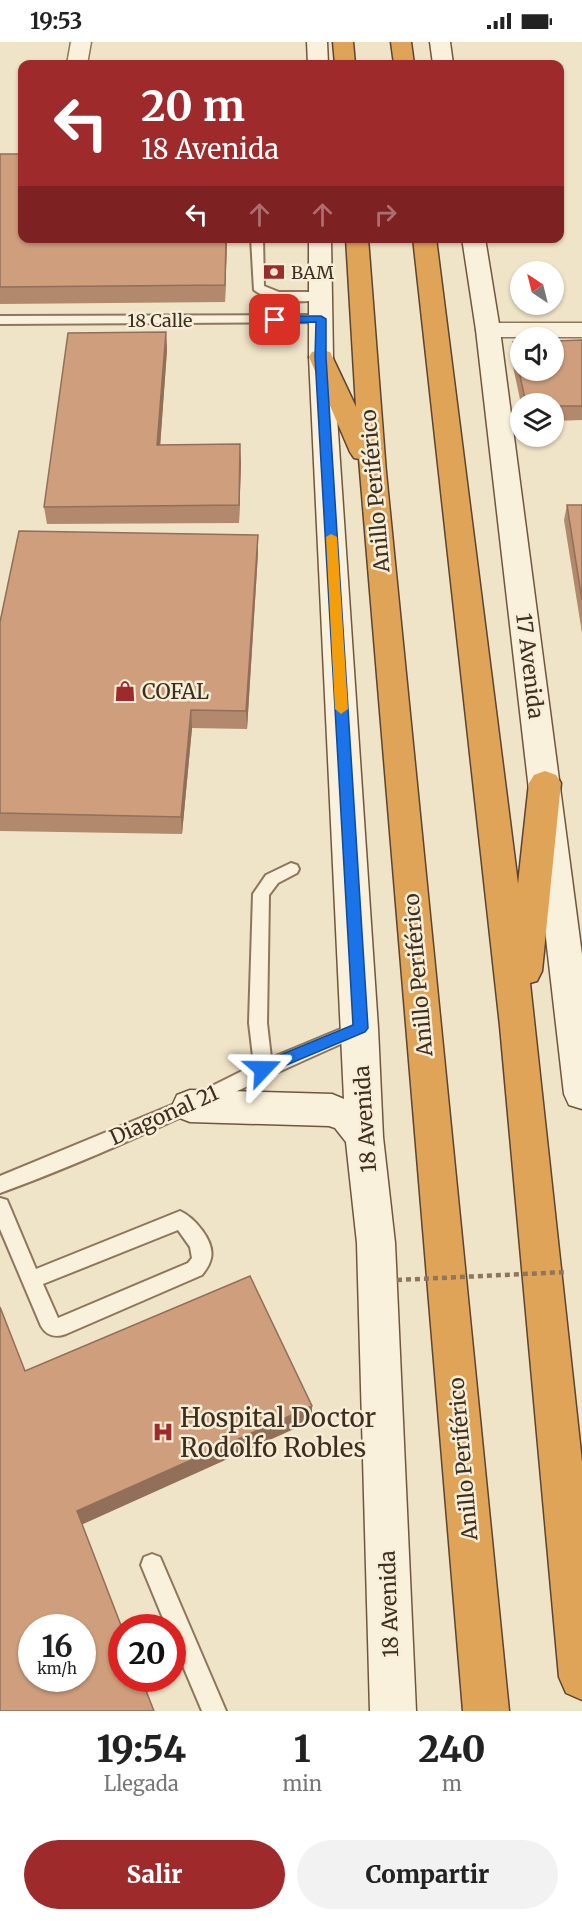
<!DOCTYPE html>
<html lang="es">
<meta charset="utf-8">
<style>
body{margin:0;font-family:Merriweather,serif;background:#f2f2f2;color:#222;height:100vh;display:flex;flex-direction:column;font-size:22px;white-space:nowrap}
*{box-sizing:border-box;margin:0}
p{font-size:20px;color:#767676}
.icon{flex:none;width:33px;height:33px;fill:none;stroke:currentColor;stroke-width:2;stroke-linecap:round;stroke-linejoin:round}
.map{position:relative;height:1669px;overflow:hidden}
.drawer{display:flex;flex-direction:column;background:#fff;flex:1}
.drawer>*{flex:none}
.guide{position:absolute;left:18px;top:18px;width:546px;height:183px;border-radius:12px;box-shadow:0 2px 4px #0004;background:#9e2a2b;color:#fff;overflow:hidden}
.needle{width:39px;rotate:325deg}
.buttons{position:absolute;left:510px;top:219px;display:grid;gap:12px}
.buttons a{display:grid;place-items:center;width:54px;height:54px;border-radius:50%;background:#fff;box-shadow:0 2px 4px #0004;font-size:30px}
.speed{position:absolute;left:18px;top:1572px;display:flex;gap:12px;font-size:30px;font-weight:700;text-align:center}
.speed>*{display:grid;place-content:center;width:78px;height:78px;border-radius:50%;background:#fff;box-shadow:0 2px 4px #0004;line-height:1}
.speed small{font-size:15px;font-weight:400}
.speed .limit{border:9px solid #d22;background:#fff;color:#111}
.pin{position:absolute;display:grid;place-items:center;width:51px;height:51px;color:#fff;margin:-26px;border-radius:12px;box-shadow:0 3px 9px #0006}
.me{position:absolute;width:66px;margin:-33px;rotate:67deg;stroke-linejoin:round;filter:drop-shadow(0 0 4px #0008)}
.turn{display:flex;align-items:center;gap:21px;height:126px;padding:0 24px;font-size:27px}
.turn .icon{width:78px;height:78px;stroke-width:2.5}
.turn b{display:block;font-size:42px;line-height:51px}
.lanes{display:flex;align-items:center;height:57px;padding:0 24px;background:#0003;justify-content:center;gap:30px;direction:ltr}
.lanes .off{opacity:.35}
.eta{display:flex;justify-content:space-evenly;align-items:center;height:102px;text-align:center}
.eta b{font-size:36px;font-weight:800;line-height:42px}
.action{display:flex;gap:12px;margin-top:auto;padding:12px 24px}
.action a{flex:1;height:69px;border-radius:36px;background:#9e2a2b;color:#fff;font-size:24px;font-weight:800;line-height:69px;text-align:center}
.action a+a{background:#f2f2f2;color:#222}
.status{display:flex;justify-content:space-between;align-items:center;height:42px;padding:0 30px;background:#fff;direction:ltr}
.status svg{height:16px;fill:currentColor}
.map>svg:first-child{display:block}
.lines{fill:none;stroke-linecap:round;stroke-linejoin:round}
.lane-casing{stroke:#8d765c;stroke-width:4}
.street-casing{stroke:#8d765c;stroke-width:3}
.secondary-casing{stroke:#6f573f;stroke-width:3}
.highway-casing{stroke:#5b4430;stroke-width:3}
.lane{fill:#faf1dc;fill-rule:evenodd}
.street{fill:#faf1dc;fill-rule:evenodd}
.secondary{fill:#faf1dc;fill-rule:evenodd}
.highway{fill:#e0a458;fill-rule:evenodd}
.path-bridge{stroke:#8d765c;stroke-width:4.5;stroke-dasharray:5 4;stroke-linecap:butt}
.wall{fill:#b2896c}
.shaded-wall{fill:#916f58}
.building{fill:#cf9f7d;stroke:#916f58;stroke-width:1.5;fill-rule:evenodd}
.route{fill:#1a73e8;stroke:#114b97;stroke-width:1.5}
.slow{fill:#f59e0b}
.labels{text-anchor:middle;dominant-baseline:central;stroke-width:5;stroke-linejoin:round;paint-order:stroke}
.far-poi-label{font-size:18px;fill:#3d2e20;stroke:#f7eed8;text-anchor:start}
.far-street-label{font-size:18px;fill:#3d2e20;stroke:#f7eed8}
.street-label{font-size:21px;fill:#3d2e20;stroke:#f7eed8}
.poi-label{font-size:21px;fill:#3d2e20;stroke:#f7eed8;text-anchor:start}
.near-poi-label{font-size:26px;fill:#3d2e20;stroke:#f7eed8;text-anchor:start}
</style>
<div class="status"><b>19:53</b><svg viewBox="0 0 49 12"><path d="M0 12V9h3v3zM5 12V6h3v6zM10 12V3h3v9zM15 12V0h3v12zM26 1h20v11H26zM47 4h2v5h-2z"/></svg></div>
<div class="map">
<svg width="582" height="1669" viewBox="0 0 582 1669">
<rect width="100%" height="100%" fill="#f0e4c8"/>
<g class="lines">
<defs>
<path id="lane" d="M251,196H263L264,244L279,250H320L324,251V257C303,261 272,261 254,248Z
M321,273L327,277L325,280L0,282V274Z
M291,821L297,823L299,827L297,831L278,841L269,853L267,981L271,1016L360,979L366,981L369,986L366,991C244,1043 125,1106 0,1151V1134L184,1058L254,1023L249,981L253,852L266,833Z
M0,1156L7,1158L36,1227L180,1169C194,1175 215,1199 211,1216C210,1222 206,1228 202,1233L66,1292C55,1296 47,1294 41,1284L0,1187ZM178,1188L190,1205L192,1216L188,1221L58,1276L43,1242Z
M152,1512L160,1515L226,1669H202L172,1598V1586H167L141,1523L144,1515Z"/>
<path id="street" d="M71,0H91L87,22H67Z
M488,281H582V295H488L479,293L476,288L479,283Z"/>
<path id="secondary" d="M307,0H327L328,22H308Z
M430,0H450L453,22H433Z
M309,196H331L333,315L378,986L383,1095L395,1201L416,1669H370L357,1201L346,1100L335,1086L329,1084L190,1080L177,1075L172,1064L177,1053L190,1048L332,1052L344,1057L309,315Z
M462,196H485L500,288L582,913V1067L569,1063L564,1052L476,288Z"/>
<path id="highway" d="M333,0H353L355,22H335Z
M391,0H411L414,22H394Z
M346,196H368L386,430L509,1669H463L359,417L354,416L350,410L309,315L312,310L321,308L330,310L356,365Z
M413,196H436L518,842L529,741L534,733L545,729L556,733L561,741L542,929L537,939L530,941L582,1420V1658L566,1651L559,1635L500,984Z"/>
</defs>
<use href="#lane" class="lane-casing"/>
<use href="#street" class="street-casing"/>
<use href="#secondary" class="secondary-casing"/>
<use href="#highway" class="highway-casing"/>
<use href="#lane" class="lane"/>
<use href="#street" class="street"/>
<use href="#secondary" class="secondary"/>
<use href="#highway" class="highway"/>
<path class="path-bridge" d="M397,1238L567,1230"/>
</g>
<path class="wall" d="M0,112L227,196L225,260L0,262Z
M166,290L167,308L160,403L241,420L239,481L47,482L44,465Z
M582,298V378L554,379V362H521L511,315L513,300Z
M567,463H582V591L564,478Z
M258,493V511L247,687L192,686L182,792L0,789V580Z"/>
<path class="shaded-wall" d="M226,196H227L225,260V243Z
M166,290L167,308L159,420L157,403Z
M240,402L241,420L239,481V463Z
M258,493V511L247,687L246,669Z
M191,668L192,686L182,792L181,775Z
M312,1364V1379L81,1483L77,1469Z"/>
<path class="building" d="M0,112H22V196H226L225,243L0,245Z
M166,290L157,403L240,402L239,463L44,465L68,291Z
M582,298V364H554V362H526L513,300H520V328H554V299Z
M567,463H582V558Z
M19,489L258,493L246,669L191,668L181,775L0,771V580Z
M250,1234L312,1364L77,1469L122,1586V1636H141L154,1669H0V1265L25,1329ZM32,1586H82V1636H32Z"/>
<path class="route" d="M321,274L326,277V315L368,986L365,990L263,1033L258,1031L256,1027L258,1022L353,983L315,315L316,280L275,281L270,278L275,274Z"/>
<path class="slow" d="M331,492L337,495L348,667L341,672L335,667L326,495Z"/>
<defs>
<symbol id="bank-bare" viewBox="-9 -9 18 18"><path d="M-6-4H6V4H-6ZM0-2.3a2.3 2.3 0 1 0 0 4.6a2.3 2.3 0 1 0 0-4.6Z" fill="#9e2a2b" stroke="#f7eed8" stroke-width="2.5" paint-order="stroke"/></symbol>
<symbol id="shop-bare" viewBox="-9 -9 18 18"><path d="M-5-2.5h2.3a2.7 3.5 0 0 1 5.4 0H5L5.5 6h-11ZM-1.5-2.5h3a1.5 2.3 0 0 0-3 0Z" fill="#9e2a2b" stroke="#f7eed8" stroke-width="2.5" paint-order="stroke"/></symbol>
<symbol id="hospital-bare" viewBox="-9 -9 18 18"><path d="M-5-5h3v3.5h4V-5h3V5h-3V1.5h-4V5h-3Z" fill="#9e2a2b" stroke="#f7eed8" stroke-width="2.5" paint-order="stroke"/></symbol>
</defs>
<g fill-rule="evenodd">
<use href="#bank-bare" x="259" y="215" width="30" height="30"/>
<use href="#shop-bare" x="110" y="634" width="30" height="30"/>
<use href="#hospital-bare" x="148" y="1375" width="30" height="30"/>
</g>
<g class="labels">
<g class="far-poi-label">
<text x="291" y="230">BAM</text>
</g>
<g class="far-street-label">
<text x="160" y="278">18 Calle</text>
</g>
<g class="street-label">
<text transform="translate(375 449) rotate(-95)">Anillo Periférico</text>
<text transform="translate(530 624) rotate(83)">17 Avenida</text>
<text transform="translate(418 933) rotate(-95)">Anillo Periférico</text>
<text transform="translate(164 1073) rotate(-24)">Diagonal 21</text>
<text transform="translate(365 1077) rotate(-94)">18 Avenida</text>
<text transform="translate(463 1417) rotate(-95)">Anillo Periférico</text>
<text transform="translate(389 1562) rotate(-92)">18 Avenida</text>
</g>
<g class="poi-label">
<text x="142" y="649">COFAL</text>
</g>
<g class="near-poi-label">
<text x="180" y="1375">Hospital Doctor<tspan x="180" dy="30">Rodolfo Robles</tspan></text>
</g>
</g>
</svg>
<div class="buttons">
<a><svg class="needle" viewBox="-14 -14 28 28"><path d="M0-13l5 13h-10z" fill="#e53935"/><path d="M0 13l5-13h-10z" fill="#767676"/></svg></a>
<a><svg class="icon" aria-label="sound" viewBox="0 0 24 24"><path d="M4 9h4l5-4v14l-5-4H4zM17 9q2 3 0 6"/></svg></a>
<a><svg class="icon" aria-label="layers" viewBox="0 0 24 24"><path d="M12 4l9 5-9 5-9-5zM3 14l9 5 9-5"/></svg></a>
</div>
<div class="speed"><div>16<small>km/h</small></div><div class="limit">20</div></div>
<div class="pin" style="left:275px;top:278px;background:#d93025"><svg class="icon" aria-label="arrive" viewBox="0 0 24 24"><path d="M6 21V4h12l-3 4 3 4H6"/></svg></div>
<svg class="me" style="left:263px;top:1027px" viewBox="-20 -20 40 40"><path d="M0-17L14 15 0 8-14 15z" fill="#1a73e8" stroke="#fff" stroke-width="4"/></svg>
<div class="guide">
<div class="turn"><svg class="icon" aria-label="left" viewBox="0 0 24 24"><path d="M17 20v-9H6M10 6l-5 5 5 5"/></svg><div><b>20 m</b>18 Avenida</div></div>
<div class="lanes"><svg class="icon" aria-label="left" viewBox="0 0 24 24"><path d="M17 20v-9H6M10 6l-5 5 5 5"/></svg><svg class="icon off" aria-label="ahead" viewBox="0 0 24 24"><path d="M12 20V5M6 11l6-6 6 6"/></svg><svg class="icon off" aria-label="ahead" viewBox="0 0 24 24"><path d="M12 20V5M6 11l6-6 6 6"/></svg><svg class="icon off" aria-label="right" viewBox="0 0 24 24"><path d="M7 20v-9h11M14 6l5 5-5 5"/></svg></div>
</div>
</div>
<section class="drawer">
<div class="eta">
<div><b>19:54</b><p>Llegada</p></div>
<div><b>1</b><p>min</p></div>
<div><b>240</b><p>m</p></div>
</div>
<div class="action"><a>Salir</a><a>Compartir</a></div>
</section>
